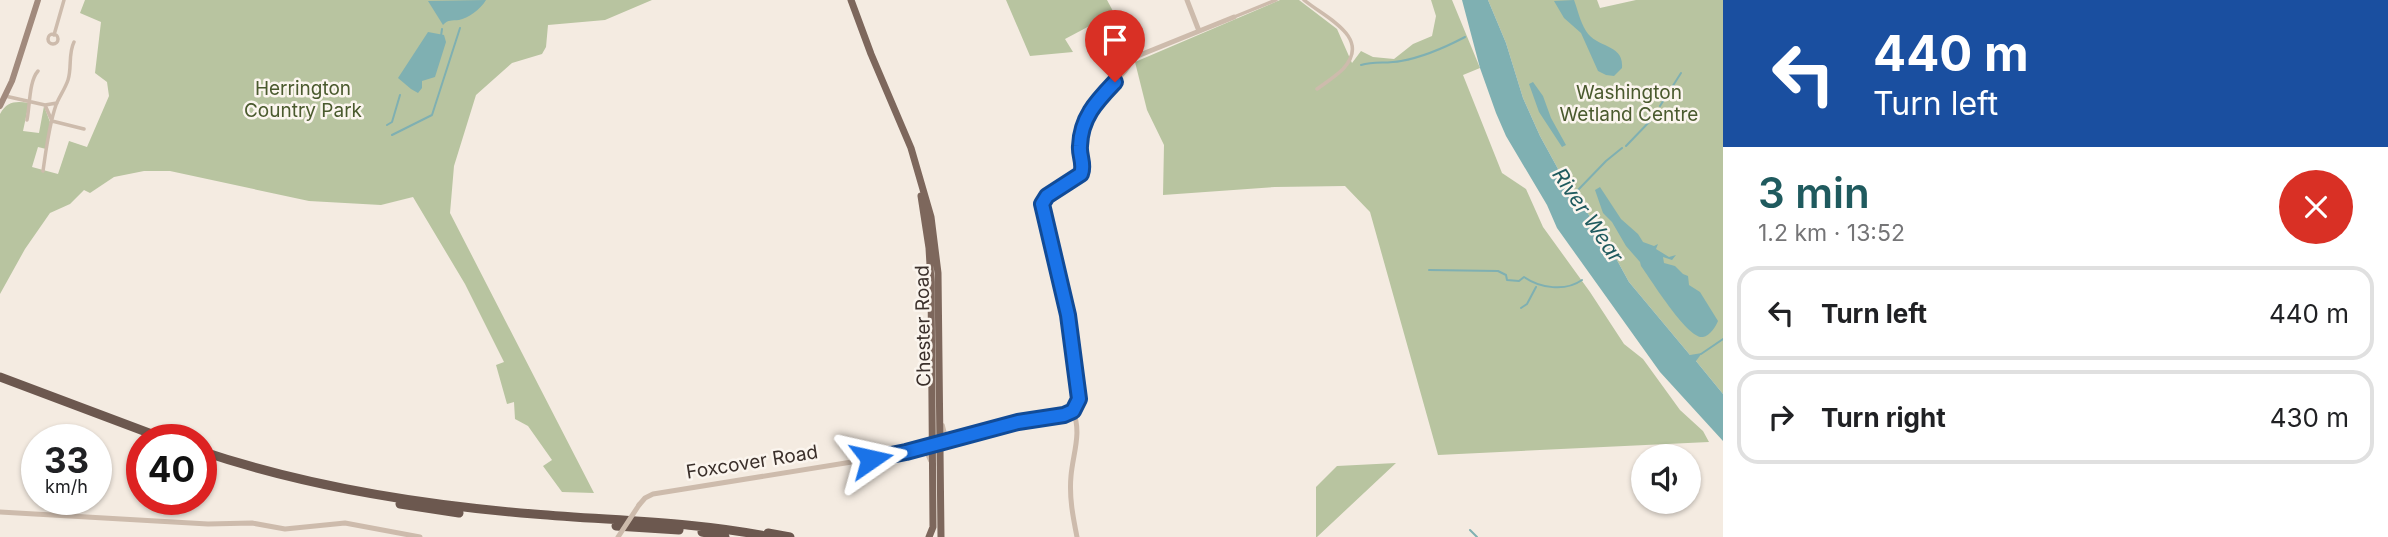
<!DOCTYPE html>
<meta charset="utf-8">
<style>
body{margin:0;font-family:Inter,sans-serif;background:#f2f2f2;color:#202124;height:100vh;display:flex;flex-direction:column;font-size:26px;white-space:nowrap}
*{box-sizing:border-box;margin:0}
p{font-size:23px;color:#757577}
.icon{flex:none;width:38px;height:38px;fill:none;stroke:currentColor;stroke-width:2;stroke-linecap:round;stroke-linejoin:round}
.map{position:relative;flex:1;overflow:hidden}
.details{display:flex;flex-direction:column;background:#fff;width:665px}
.details>*{flex:none}
.banner{background:#1a4fa0;color:#fff;overflow:hidden}
.fabs{position:absolute;left:1631px;top:444px;display:grid;gap:14px}
.fabs a{display:grid;place-items:center;width:70px;height:70px;border-radius:50%;background:#fff;box-shadow:0 2px 5px #0004;font-size:35px}
.speed{position:absolute;left:21px;top:424px;display:flex;gap:14px;font-size:35px;font-weight:700;text-align:center}
.speed>*{display:grid;place-content:center;width:91px;height:91px;border-radius:50%;background:#fff;box-shadow:0 2px 5px #0004;line-height:1}
.speed small{font-size:18px;font-weight:400}
.speed .limit{border:10px solid #d22;background:#fff;color:#111}
.pin{position:absolute;display:grid;place-items:center;width:60px;height:60px;color:#fff;margin:-72px -30px;border-radius:50% 50% 50% 0;rotate:-45deg;box-shadow:0 0 7px #0007}
.pin .icon{rotate:45deg}
.me{position:absolute;width:77px;margin:-38px;rotate:79deg;stroke-linejoin:round;filter:drop-shadow(0 0 5px #0008)}
.turn{display:flex;align-items:center;gap:24px;height:147px;padding:0 35px;font-size:32px}
.turn .icon{width:91px;height:91px;stroke-width:2.5}
.turn b{display:block;font-size:49px;line-height:60px}
.round{display:grid;place-items:center;flex:none;width:74px;height:74px;border-radius:37px;background:#f2f2f2}
.summary{display:flex;align-items:center;justify-content:space-between;height:119px;padding:0 35px}
h1{font-size:42px;font-weight:600;line-height:52px;color:#1f5a5e}
ul{padding:0;list-style:none}
li{display:flex;align-items:center;gap:21px;height:94px;margin:0 14px 10px;padding:0 21px;border:4px solid #e0e0e0;border-radius:21px}
li div{flex:1}
li b{display:block;font-size:26px}
li em{font-style:normal}
main{display:flex;flex:1;min-height:0}
.map>svg:first-child{display:block}
.green{fill:#b8c4a0}
.water{fill:#7fb0b2}
.lines{fill:none;stroke-linecap:round;stroke-linejoin:round}
.stream{stroke:#7fb0b2;stroke-width:2}
.minor{stroke:#cdbbac;stroke-width:3.5}
.tertiary{stroke:#cdbbac;stroke-width:5}
.secondary{stroke:#a18a7d;stroke-width:6}
.primary{stroke:#7d675c;stroke-width:7}
.trunk{stroke:#6c584f;stroke-width:9}
.tertiary-bridge{stroke:#cdbbac;stroke-width:5}
.route-casing{stroke:#114b97;stroke-width:18}
.route{stroke:#1a73e8;stroke-width:12}
.labels{text-anchor:middle;dominant-baseline:central;stroke-width:5;stroke-linejoin:round;paint-order:stroke}
.park-label{font-size:19px;fill:#4a5a2e;stroke:#fbf5ee}
.street-label{font-size:19px;fill:#3b302b;stroke:#fbf5ee}
.water-label{font-size:21px;font-style:italic;fill:#1f5a5e;stroke:#fbf5ee}
</style>
<main>
<div class="map">
<svg width="1723" height="537" viewBox="0 0 1723 537">
<rect width="100%" height="100%" fill="#f4ebe1"/>
<path class="green" d="M85,0H652L605,20L548,25L546,47L542,54L512,63L476,95L454,166L450,213L594,493L562,492L543,466L552,460L528,426L515,419L514,402L507,404L496,365L504,362L465,284L413,197L381,205L309,201L170,171H144L114,177L90,193L84,190L70,204L50,213L25,249L0,294V114C7,101 16,101 29,103L23,131L39,133L44,106L50,122L46,149L38,147L32,167L58,174L69,141L87,147L109,96L107,82L95,73L101,22L80,13Z
M1006,0H1107L1114,13L1065,39L1073,52L1030,56Z
M1280,0H1299L1337,29L1352,63L1361,51L1373,57L1394,59L1413,44L1432,36L1436,16L1431,0H1452L1480,68L1463,75L1502,173L1526,189L1543,227L1590,292L1624,344L1643,359L1680,410L1703,431L1709,442L1438,455L1370,212L1345,186L1275,187L1163,195L1164,145L1147,110L1135,62Z
M1488,0H1597L1600,8L1636,0H1723V394L1696,361L1694,355H1690L1629,282L1601,231L1577,199V193L1569,189L1540,136L1523,98L1506,43Z
M1396,463L1317,537H1316V487L1337,466Z"/>
<path class="water" d="M486,0C480,10 468,18 459,20C451,21 449,19 443,25L428,1Z
M1462,0H1488L1506,43L1523,98L1540,136L1569,189L1579,191L1577,199L1601,231L1629,282L1690,355L1702,353L1696,361L1723,394V441L1660,372L1557,228L1547,205L1506,136L1496,113L1480,68Z
M1574,0C1578,11 1580,21 1586,31C1597,49 1624,43 1622,68L1614,76L1606,75L1598,71L1581,33L1564,18L1554,1Z
M428,32L444,35L446,42L435,77L422,81V88L418,93L411,89L398,78Z
M1533,82L1543,96L1551,118L1566,145L1562,147L1539,112L1529,84Z
M1600,187L1621,219L1638,234L1643,242L1654,246L1658,244L1656,249L1669,257L1676,255L1672,260L1663,257L1664,263L1675,266L1683,274L1688,276L1689,285L1700,292L1718,321C1716,326 1710,336 1703,337C1688,340 1650,278 1641,266L1640,262L1626,246L1612,222L1603,213L1595,190Z"/>
<g class="lines">
<path class="stream" d="M441,36L442,29
M1361,65C1375,61 1386,64 1401,61C1424,57 1444,48 1465,37
M1660,106L1681,73
M387,125L392,122L400,95
M392,135L432,115L460,28
M1626,146L1652,119
M1577,191L1606,161L1622,148
M1429,270L1498,271L1506,275L1507,280L1519,281L1524,277C1540,288 1565,292 1582,280
M1521,308L1527,304L1536,287
M1701,354L1723,339
M1470,530L1477,537"/>
<path class="minor" d="M1304,0C1324,17 1373,37 1343,69C1335,77 1325,83 1317,89
M1234,17L1276,0
M48 39a5 5 0 1 1 10 0a5 5 0 1 1-10 0Z
M54,35L64,0
M5,96L45,105L57,103
M45,105L52,121L84,129
M27,120C30,105 29,81 38,71
M43,171C46,150 49,125 56,105C59,97 65,89 68,80C72,68 68,54 74,42
M943,425L945,433L953,439
M919,449L926,452L930,461"/>
<path class="tertiary" d="M1187,0L1199,31
M1073,411L1079,399L1074,354L1068,315L1042,207L1047,196L1081,174L1083,166L1080,145L1089,110L1125,71L1135,57L1234,17
M1073,411C1082,433 1073,453 1071,476C1069,497 1073,517 1077,537
M639,505L645,498L653,494L895,455L1018,422L1064,415L1073,411
M0,512L208,524L252,523L285,529L345,523L420,537"/>
<path class="secondary" d="M0,106L12,81L38,0"/>
<path class="primary" d="M851,0L871,54L911,148L931,217L938,273L941,537
M921,196L929,248L931,282L933,527L929,537"/>
<path class="trunk" d="M0,377L165,439
M201,451C308,487 422,505 534,514C613,521 693,521 771,537
M400,504L459,513
M616,526L679,530
M702,532L725,537
M768,533L790,537"/>
<path class="tertiary-bridge" d="M618,537L639,505"/>
</g>
<g class="lines">
<defs>
<path id="route" d="M871,459L906,452L1018,422L1064,415L1073,411L1079,399L1068,315L1042,204L1047,196L1081,174C1085,164 1079,156 1080,146C1081,117 1097,101 1115,82"/>
</defs>
<use href="#route" class="route-casing"/>
<use href="#route" class="route"/>
</g>
<g class="labels">
<g class="park-label">
<text x="303" y="88">Herrington<tspan x="303" dy="22">Country Park</tspan></text>
<text x="1629" y="92">Washington<tspan x="1629" dy="22">Wetland Centre</tspan></text>
</g>
<g class="street-label">
<text transform="translate(923 326) rotate(-91)">Chester Road</text>
<text transform="translate(752 462) rotate(-9)">Foxcover Road</text>
</g>
<g class="water-label">
<text transform="translate(1588 215) rotate(56)">River Wear</text>
</g>
</g>
</svg>
<div class="fabs">
<a><svg class="icon" aria-label="sound" viewBox="0 0 24 24"><path d="M4 9h4l5-4v14l-5-4H4zM17 9q2 3 0 6"/></svg></a>
</div>
<div class="speed"><div>33<small>km/h</small></div><div class="limit">40</div></div>
<div class="pin" style="left:1115px;top:82px;background:#d93025"><svg class="icon" aria-label="arrive" viewBox="0 0 24 24"><path d="M6 21V4h12l-3 4 3 4H6"/></svg></div>
<svg class="me" style="left:871px;top:459px" viewBox="-20 -20 40 40"><path d="M0-17L14 15 0 8-14 15z" fill="#1a73e8" stroke="#fff" stroke-width="4"/></svg>
</div>
<section class="details">
<div class="banner">
<div class="turn"><svg class="icon" aria-label="left" viewBox="0 0 24 24"><path d="M17 20v-9H6M10 6l-5 5 5 5"/></svg><div><b>440 m</b>Turn left</div></div>
</div>
<div class="summary"><div><h1>3 min</h1><p>1.2 km · 13:52</p></div><a class="round" style="background:#d93025;color:#fff"><svg class="icon" aria-label="close" viewBox="0 0 24 24"><path d="M6 6l12 12M18 6L6 18"/></svg></a></div>
<ul>
<li><svg class="icon" aria-label="left" viewBox="0 0 24 24"><path d="M17 20v-9H6M10 6l-5 5 5 5"/></svg><div><b>Turn left</b></div><em>440 m</em></li>
<li><svg class="icon" aria-label="right" viewBox="0 0 24 24"><path d="M7 20v-9h11M14 6l5 5-5 5"/></svg><div><b>Turn right</b></div><em>430 m</em></li>
</ul>
</section>
</main>
